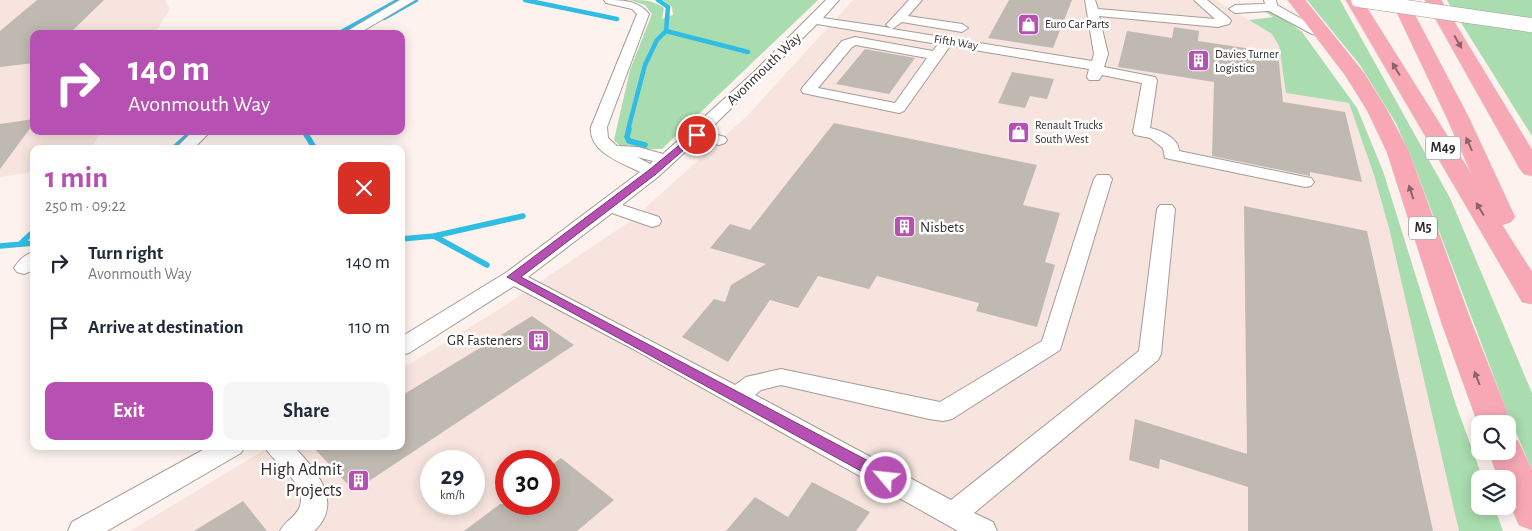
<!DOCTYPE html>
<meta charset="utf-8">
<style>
body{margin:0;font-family:"Alegreya Sans",sans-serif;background:#f6f6f7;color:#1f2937;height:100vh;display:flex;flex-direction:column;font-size:19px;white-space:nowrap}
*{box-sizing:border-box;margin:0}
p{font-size:16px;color:#747a83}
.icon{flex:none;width:28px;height:28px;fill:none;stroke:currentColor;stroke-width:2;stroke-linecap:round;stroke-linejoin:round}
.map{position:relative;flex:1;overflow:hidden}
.details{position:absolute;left:30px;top:145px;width:375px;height:305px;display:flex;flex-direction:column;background:#fff;border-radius:10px;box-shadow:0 2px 12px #0003}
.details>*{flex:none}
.banner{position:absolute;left:30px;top:30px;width:375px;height:105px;border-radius:10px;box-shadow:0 2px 12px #0003;background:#b750b3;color:#fff;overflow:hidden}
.fabs{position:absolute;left:1471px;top:415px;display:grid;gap:10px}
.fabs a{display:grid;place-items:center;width:45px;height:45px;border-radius:10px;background:#fff;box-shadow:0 2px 12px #0003;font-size:25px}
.speed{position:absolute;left:420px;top:450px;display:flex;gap:10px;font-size:25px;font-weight:700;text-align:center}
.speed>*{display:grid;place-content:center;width:65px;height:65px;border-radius:50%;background:#fff;box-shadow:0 2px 12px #0003;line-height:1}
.speed small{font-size:12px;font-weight:400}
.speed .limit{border:8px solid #d22;background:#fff;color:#111}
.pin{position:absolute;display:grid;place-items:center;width:42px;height:42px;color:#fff;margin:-21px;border:2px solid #fff;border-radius:50%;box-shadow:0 1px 5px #0007}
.me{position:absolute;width:55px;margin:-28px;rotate:298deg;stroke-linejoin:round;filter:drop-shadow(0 0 4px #0008)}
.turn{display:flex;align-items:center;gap:18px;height:105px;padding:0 15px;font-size:22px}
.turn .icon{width:65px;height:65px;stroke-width:2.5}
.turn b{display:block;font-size:35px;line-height:42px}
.round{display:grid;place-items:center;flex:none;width:52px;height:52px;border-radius:10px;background:#f6f6f7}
.overview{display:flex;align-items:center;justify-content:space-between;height:85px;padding:0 15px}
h1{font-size:30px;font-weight:700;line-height:38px;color:#b750b3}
.cta{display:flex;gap:10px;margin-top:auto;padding:10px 15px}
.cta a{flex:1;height:58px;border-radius:10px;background:#b750b3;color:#fff;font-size:20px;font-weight:700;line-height:58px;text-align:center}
.cta a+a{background:#f6f6f7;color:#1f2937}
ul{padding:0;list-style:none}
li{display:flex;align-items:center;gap:15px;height:65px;padding:0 15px}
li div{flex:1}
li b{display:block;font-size:19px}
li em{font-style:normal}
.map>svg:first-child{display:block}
.built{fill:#f7e4de;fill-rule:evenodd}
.green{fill:#a9dcaf}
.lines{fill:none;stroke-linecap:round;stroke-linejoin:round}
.stream-far1{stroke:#30bde3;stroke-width:4.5}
.stream{stroke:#30bde3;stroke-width:5.5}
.building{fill:#c0b9b2}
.minor-casing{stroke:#a59b97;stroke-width:2}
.highway-casing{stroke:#d1d1d0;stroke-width:1}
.minor{fill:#fff;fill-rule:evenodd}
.highway{fill:#f8a8b5;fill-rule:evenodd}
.minor-bridge-casing{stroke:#a59b97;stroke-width:15;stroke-linecap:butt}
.minor-bridge{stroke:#fff;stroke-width:14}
.oneway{fill:#8a6469}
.route{fill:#b750b3;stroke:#773474}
.labels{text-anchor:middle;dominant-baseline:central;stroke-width:5;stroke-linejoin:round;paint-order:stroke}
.far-poi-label{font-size:12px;fill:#302c2b;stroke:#fff;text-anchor:start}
.far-street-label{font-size:12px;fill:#302c2b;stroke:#fff}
.shield{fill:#fff;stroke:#6e6b6b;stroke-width:1}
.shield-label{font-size:14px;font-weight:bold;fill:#302c2b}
.street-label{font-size:15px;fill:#302c2b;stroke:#fff}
.poi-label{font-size:15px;fill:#302c2b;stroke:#fff;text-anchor:start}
.near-poi-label{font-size:18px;fill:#302c2b;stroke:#fff;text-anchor:end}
</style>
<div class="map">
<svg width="1532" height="531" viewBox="0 0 1532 531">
<rect width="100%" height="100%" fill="#fdf2ee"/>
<path class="built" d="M0,0H165L170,9L154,34H34V131H102L90,149H34V172L0,177Z
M853,0H1216L1272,34L1279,46L1286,93L1349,103L1375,175L1389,228L1463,531H130L271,446H401V369L495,312L632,220L747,116ZM431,461H474V504H431ZM506,461H549V504H506Z"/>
<path class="green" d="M630,0C643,0 653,0 664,8L662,19L673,15L672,7L663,0H818L662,149H641L628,145L626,148L619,145L614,140L630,70L652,14L645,5Z
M1307,0H1340L1450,198L1532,393V470L1508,414L1418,175L1396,123L1360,65Z
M1447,0H1532V21L1454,12Z
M1271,9L1302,32L1357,108L1383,171L1456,405L1483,479H1480V506H1494L1503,531H1459L1389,228L1374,175L1349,103L1286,93L1279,46L1272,34L1249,20L1273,17L1264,11Z
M1458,18L1532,28V136Z"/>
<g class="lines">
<path class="stream-far1" d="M525,0L617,19
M384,18L416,0
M666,31L748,52
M338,34L399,0
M628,130L645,65L657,40L666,31L668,7L658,0"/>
<path class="stream" d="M629,129L627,137L629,141L645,145
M304,131L315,149
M173,149L193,131
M434,236L523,216
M401,239L434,236L487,265
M20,244L34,231
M0,246L34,243"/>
</g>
<path class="building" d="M37,0H104L69,34H34V63L0,67V31Z
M1009,0H1072L1053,48L988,38Z
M1174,27L1199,31L1198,41L1278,53L1283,102L1345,112L1362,182L1310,172V176L1305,175L1212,156L1214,82L1118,67L1127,31L1172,38Z
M865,49L915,58L889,94L836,84Z
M1012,72L1054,79L1047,99L1030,96L1025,108L998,103Z
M34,119V123L0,169V124Z
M834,123L1037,165L1023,205L1060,213L1045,262L1055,265L1037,327L976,311L979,303L877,276L869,289L818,276L798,308L770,300L728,362L682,337L714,299L725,302L731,285L766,264L710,248L730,224L750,230Z
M1244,206L1367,231L1433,531H1248V487L1160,459L1159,469L1129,460L1135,419L1247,454Z
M532,316L574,345L354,491L312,446H401V396Z
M561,458L614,500L577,531H464L500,504H549V467Z
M812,482L870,512L856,531H726L755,497L788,517Z
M243,501L267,531H194Z"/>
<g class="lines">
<defs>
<path id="minor" d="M400,0H415L358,34H342Z
M604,0C622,0 638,0 649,14L607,127L608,138L617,146L638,147L663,154L754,72L826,0H839L823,18L891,28L886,25L909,0H922L908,16L962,24L968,28L962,32L902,22L892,29L1092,61L1094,54L1085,0H1095L1098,9L1215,19L1194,0H1207L1229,18L1231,21L1229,24L1218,27L1099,16L1108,54L1104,67L1155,77L1157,80L1150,128C1160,130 1179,138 1179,151L1305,177L1311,178L1314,182L1311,186L1305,187L1165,158L1163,148L1150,138L1135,135L1133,132L1142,83L1102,75L1099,80H1089L1087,77L1089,69L950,46L904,111L899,113L803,93L801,90L803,87L842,41L855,37L933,51L938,44L817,24L707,132L725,137L727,140L725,143L719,145L698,140L659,176L622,205L659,217L661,221L659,225L652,227L612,213L528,277L735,385L746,377L781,369L940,402L1042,341L1094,179L1097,175H1109L1112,179L1060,350L952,419L943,421L929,419L781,385L761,390L755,395L951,500L1139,351L1157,209L1160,205H1172L1175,209L1161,354L1158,360L974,513L993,522L997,531H958L633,349L514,286L409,353L401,355V337L507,272L640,172C622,163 588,152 591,127L637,14L632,9L606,3ZM856,45L927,58L895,103L818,88L852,47ZM637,157L653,161L650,164Z
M1264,0H1276L1277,5L1323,31L1317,35L1312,34L1269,11L1235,13L1229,9L1235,5L1265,4Z
M193,131H211L193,149H175Z
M34,252V270L24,274L17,272L14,268C19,260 25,254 34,252Z
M210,446H245L241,453L107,531H68L72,522Z
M264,446H293C315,468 345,503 314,531H280C284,522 297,516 300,506C307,482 274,464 264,446Z"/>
<path id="highway" d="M1288,0H1305L1364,73L1387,110L1409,152L1472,324L1512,424L1508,432V424H1480V428L1478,424L1442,324L1387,152L1367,110L1345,75Z
M1346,0H1362L1472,175L1447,118L1391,0H1407L1469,118L1515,217L1511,222L1502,225L1532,272V304L1522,302L1518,295Z
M1425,0H1441L1532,150V176L1524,174L1520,169Z
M1508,438L1518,441L1532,470V530L1519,525L1508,500V479H1499L1488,451H1508Z"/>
</defs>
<use href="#minor" class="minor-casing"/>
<use href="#highway" class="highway-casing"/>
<use href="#minor" class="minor"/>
<use href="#highway" class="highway"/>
<defs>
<path id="minor-bridge" d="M1358,0L1530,25"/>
</defs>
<use href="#minor-bridge" class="minor-bridge-casing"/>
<use href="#minor-bridge" class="minor-bridge"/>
</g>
<defs><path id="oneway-solid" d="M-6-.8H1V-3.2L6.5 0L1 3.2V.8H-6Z" transform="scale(1.25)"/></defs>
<g class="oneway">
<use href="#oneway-solid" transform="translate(1458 42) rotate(60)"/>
<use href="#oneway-solid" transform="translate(1396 69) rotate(-121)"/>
<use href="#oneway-solid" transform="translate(1469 144) rotate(-114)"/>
<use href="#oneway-solid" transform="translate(1411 192) rotate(-108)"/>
<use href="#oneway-solid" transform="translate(1480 209) rotate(-121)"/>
<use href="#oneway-solid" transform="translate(1477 378) rotate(-111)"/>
</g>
<path class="route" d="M694,133L701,135L656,174L521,277L891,473L894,478L891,482L886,484L881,482L507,277L649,170Z"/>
<defs>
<symbol id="shop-square" viewBox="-11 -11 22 22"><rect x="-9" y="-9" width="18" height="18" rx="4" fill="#b750b3" stroke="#fff"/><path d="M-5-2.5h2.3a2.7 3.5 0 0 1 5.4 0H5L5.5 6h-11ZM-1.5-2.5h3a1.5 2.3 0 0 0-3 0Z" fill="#fff"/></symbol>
<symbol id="building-square" viewBox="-11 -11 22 22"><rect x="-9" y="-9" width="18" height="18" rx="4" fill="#b750b3" stroke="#fff"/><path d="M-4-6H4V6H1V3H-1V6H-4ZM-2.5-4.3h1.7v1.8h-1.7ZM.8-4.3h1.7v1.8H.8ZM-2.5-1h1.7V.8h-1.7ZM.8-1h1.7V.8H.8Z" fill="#fff"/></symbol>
</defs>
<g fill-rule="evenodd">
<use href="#shop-square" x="1016" y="12" width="25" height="25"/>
<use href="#building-square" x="1186" y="48" width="25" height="25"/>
<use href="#shop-square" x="1006" y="120" width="25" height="25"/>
<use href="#building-square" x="892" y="214" width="25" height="25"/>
<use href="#building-square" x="526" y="328" width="25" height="25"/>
<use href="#building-square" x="346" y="468" width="25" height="25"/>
</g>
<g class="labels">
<g class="far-poi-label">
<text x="1045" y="24">Euro Car Parts</text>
<text x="1215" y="54">Davies Turner<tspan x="1215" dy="14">Logistics</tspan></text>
<text x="1035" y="125">Renault Trucks<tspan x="1035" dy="14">South West</tspan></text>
</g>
<g class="far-street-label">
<text transform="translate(956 42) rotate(9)">Fifth Way</text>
</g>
<g class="shield">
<rect x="1425.5" y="136.5" width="35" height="23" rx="4"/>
<rect x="1409" y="216.5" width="28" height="23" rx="4"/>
</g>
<g class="shield-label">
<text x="1443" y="148">M49</text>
<text x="1423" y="228">M5</text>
</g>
<g class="street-label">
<text transform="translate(764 69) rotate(-44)">Avonmouth Way</text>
</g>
<g class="poi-label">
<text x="920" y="227">Nisbets</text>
<text x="522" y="340" text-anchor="end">GR Fasteners</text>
</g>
<g class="near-poi-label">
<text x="342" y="470">High Admit<tspan x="342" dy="21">Projects</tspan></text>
</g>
</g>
</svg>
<div class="fabs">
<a><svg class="icon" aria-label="search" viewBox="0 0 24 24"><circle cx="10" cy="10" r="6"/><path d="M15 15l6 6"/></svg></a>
<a><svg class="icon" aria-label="layers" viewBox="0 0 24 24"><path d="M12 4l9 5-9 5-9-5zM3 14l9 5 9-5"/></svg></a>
</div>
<div class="speed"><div>29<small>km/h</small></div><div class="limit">30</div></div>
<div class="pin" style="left:697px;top:135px;background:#d93025"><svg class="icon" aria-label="arrive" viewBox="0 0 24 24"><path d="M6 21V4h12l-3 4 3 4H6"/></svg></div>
<svg class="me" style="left:886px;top:478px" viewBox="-20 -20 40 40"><circle r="17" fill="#b750b3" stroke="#fff" stroke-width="3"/><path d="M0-11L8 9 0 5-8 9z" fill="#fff"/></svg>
<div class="banner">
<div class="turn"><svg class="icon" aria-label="right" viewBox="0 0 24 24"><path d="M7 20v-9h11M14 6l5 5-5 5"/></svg><div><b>140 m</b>Avonmouth Way</div></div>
</div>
<section class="details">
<div class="overview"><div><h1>1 min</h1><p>250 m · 09:22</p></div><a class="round" style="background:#d93025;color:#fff"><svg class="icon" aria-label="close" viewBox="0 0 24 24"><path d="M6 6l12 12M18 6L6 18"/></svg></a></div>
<ul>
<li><svg class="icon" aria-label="right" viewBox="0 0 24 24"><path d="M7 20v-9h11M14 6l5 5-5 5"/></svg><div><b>Turn right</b><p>Avonmouth Way</p></div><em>140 m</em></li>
<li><svg class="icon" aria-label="arrive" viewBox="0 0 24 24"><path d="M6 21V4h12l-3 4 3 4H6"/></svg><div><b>Arrive at destination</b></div><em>110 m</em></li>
</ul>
<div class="cta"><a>Exit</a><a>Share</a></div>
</section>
</div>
